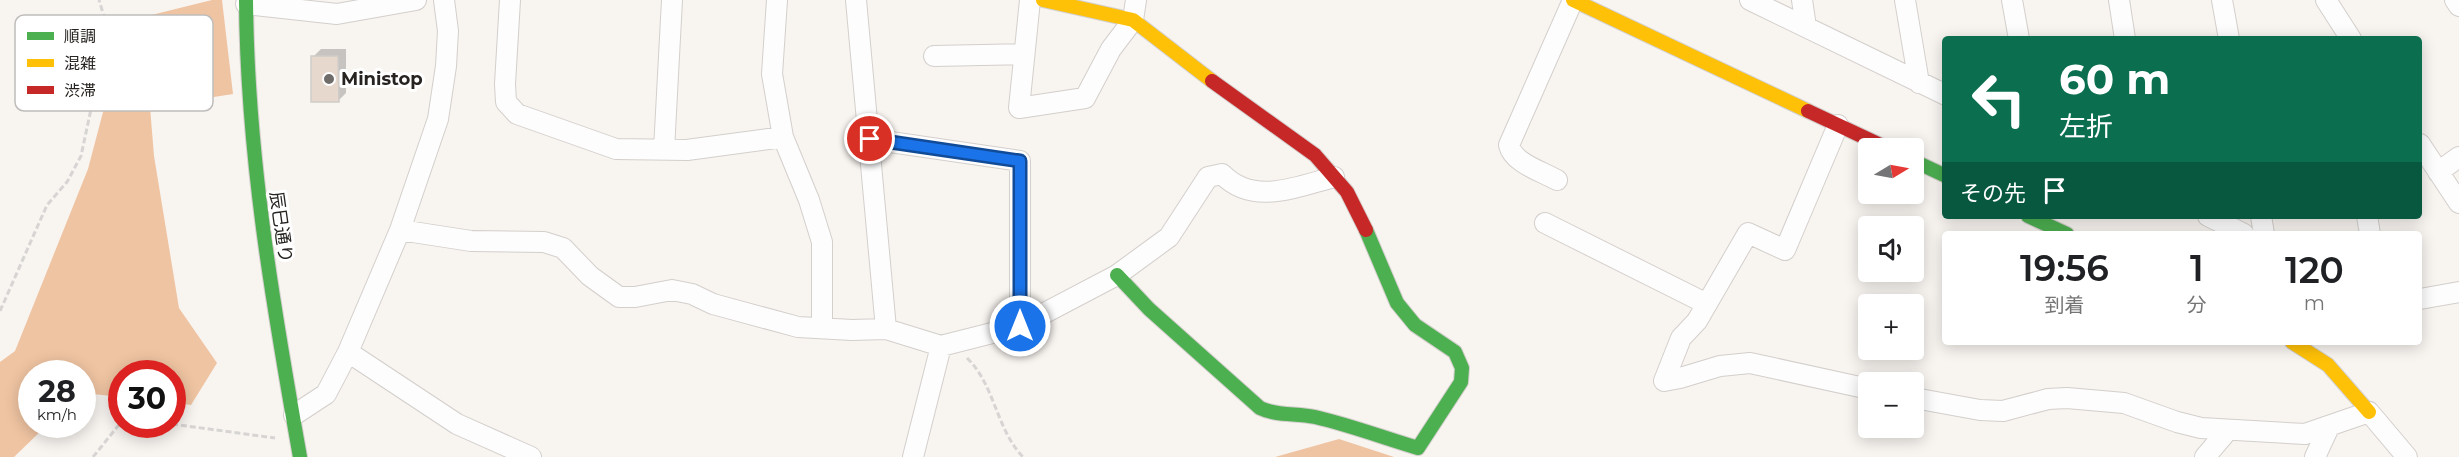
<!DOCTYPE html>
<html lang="ja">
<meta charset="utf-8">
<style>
body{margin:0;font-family:Montserrat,"Noto Sans JP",sans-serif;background:#f2f2f2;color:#202124;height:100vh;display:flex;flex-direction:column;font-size:22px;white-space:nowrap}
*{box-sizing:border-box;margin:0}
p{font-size:20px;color:#757577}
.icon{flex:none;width:33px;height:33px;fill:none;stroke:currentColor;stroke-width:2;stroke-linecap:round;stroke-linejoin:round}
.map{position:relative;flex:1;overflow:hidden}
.sheet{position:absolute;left:1942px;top:231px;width:480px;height:114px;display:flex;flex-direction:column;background:#fff;border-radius:6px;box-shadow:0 3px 15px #0003}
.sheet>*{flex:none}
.top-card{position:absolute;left:1942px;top:36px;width:480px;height:183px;border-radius:6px;box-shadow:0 3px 15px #0003;background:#0b6e4f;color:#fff;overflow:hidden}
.needle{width:39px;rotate:80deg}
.buttons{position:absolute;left:1858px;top:138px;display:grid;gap:12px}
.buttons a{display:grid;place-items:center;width:66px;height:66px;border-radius:6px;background:#fff;box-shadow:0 3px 15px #0003;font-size:30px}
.speed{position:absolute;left:18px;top:360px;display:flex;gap:12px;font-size:30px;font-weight:700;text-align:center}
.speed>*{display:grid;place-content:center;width:78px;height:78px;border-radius:50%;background:#fff;box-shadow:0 3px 15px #0003;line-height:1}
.speed small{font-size:15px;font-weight:400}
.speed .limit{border:9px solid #d22;background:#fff;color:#111}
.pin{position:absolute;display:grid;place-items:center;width:51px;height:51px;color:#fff;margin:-26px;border:3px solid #fff;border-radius:50%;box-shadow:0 2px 6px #0007}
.me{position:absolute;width:66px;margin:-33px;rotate:0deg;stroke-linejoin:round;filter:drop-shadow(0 0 4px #0008)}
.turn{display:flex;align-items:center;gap:21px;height:126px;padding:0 18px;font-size:27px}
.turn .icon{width:78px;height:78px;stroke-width:2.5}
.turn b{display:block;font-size:42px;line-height:51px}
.then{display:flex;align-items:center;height:57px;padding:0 18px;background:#0003;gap:12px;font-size:22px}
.eta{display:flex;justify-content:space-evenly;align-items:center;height:102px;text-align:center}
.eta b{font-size:36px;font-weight:600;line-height:42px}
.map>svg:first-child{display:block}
.forest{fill:#efc4a2}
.shadow{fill:#0003}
.building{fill:#e7d8ce;stroke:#cfcbc8;stroke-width:1.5}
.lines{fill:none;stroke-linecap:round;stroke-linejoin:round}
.street-casing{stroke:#d3cfcc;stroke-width:22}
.fast-casing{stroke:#d3cfcc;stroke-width:16}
.slow-casing{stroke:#d3cfcc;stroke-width:16}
.jam-casing{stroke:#d3cfcc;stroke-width:16}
.path{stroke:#d6d5d4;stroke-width:3;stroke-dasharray:6 3;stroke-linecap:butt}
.street{stroke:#fefdfd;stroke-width:20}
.fast{stroke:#4caf50;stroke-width:14}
.slow{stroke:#ffc107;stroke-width:14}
.jam{stroke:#c62828;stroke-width:14}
.route-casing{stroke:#114b97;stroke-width:15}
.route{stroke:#1a73e8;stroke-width:10}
.poi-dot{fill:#706c69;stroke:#fff;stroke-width:2}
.labels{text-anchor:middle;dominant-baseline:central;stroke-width:6;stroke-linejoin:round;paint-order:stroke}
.poi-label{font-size:18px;font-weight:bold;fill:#272321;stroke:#fff;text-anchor:start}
.street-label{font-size:18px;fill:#272321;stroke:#fff}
.key{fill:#fff;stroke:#bebdbc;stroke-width:1.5}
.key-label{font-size:16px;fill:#272321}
</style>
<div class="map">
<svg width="2459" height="457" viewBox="0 0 2459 457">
<rect width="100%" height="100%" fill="#f8f4f0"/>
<path class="forest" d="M212,0H222L233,94L150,107L154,156L179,308L217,363L191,405L173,403L172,374H122L121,397L83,393L82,374H32V424L47,425L14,457H0V362L15,351L88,169L127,21Z
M1339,439L1394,457H1275Z"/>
<path class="shadow" d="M321,49H346V93L338,101L313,57Z"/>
<path class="building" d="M311,56H338L339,102H311Z"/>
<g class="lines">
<defs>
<path id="street" d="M510,0L505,84L506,102L517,114L616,149L687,150L783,137
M777,0L772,74L783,137L809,200L822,242V328
M856,0L886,329
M1030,0L1019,108L1085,98L1111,49L1133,20L1136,0
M1750,0L1946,95
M1802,0L1806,27
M1905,0L1919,83
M2012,0L2019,39
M2119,0L2125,39
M2222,0L2229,39
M2326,0L2351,39
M2455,0L2459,6
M246,4L337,14L416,0
M934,56L1024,54
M1838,125L1785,250L1748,233L1697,321L1681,338L1664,381L1680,378L1720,366L1750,363L1869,389
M870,139L1020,161V326
M2420,144L2459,203
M664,150L672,0
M2438,172L2459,157
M1557,180C1541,171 1513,163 1509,145L1573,0
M2208,216L2244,234
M2261,216L2264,234
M2367,216L2370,234
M1545,223L1707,304
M400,230L471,241L544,242L563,248L590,276L619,297H635L672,290L692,294L713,304L798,327L852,330L886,329L941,346L1020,326L1117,275L1169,237L1208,177L1222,174C1253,206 1296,187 1334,177
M2420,299L2459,292
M348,352L457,424L531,457
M1914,398L1980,410L2003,411L2048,399L2067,398L2124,403L2177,422L2201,428L2305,434L2369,412L2407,457
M294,415L326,394L348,352L400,230L438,119L446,66L448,31L444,0
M913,457L941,346
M2205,457L2228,430
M2315,457L2329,427"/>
<path id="fast" d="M246,0C247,155 273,305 300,457
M1914,161L1946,176
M2028,216L2067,234
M1117,275L1149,309L1260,408C1276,416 1297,413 1315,417C1350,425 1384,438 1418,448L1461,382L1462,368L1455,352L1415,325L1397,303L1366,230"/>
<path id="slow" d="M1043,0L1133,20L1212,81
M1573,0L1808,111
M2292,342L2328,365L2369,412"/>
<path id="jam" d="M1212,81L1315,155L1347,192L1366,230
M1808,111L1887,148"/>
</defs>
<use href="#street" class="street-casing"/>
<use href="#fast" class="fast-casing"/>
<use href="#slow" class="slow-casing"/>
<use href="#jam" class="jam-casing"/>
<path class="path" d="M0,311L47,205L67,182L81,156L104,48L106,23L99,0
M967,358C995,385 996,429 1023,457
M172,424L275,438
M93,457L122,421"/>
<use href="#street" class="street"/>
<use href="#fast" class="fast"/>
<use href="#slow" class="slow"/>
<use href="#jam" class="jam"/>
</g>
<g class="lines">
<defs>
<path id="route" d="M870,139L1020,161V326"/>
</defs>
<use href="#route" class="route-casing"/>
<use href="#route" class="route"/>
</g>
<circle class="poi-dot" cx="329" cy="79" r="6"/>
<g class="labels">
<g class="poi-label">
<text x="341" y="79">Ministop</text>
</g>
<g class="street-label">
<text transform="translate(281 227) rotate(82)">辰巳通り</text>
</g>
</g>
<rect x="15" y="15" width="198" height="96" rx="9" class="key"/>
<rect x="27" y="32" width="27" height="8" fill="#4caf50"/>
<rect x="27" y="59" width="27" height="8" fill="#ffc107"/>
<rect x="27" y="86" width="27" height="8" fill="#c62828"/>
<g class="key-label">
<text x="64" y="42">順調</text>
<text x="64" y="69">混雑</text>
<text x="64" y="96">渋滞</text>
</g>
</svg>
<div class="buttons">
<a><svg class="needle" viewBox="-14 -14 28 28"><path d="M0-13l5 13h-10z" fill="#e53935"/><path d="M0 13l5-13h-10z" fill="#757577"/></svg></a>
<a><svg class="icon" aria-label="sound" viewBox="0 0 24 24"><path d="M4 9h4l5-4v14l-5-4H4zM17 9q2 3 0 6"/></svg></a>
<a>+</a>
<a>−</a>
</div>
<div class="speed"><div>28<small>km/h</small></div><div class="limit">30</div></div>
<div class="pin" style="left:870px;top:139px;background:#d93025"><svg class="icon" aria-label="arrive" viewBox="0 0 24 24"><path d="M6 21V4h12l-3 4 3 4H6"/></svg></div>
<svg class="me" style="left:1020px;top:326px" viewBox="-20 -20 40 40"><circle r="17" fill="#1a73e8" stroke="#fff" stroke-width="3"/><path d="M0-11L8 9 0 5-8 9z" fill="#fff"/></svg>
<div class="top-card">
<div class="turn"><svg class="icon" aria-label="left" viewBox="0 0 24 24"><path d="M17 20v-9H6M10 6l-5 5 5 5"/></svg><div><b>60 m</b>左折</div></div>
<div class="then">その先<svg class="icon" aria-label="arrive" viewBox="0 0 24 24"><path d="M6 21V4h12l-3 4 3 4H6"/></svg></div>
</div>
<section class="sheet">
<div class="eta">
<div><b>19:56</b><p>到着</p></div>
<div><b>1</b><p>分</p></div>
<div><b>120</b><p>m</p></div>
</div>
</section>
</div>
